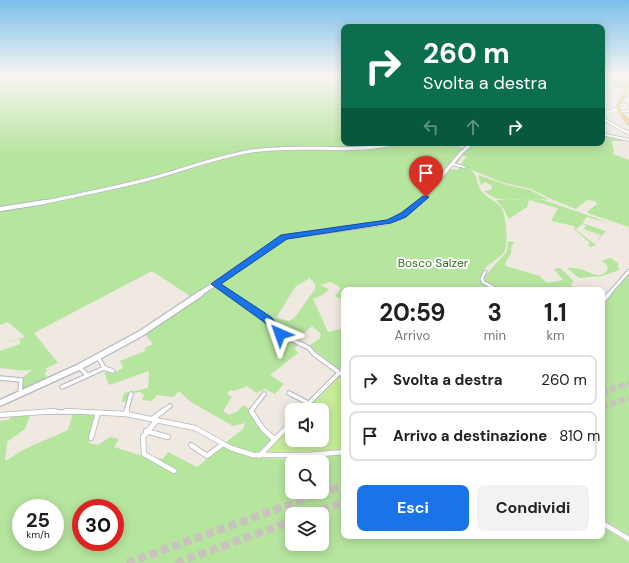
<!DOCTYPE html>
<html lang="it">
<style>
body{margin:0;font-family:"DM Sans",sans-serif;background:#f2f2f2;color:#202124;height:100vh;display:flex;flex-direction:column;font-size:15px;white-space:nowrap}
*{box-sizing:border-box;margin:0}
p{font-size:13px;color:#757577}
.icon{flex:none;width:22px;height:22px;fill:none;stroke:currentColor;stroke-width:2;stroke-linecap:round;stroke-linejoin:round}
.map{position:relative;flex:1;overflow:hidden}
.details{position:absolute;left:341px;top:287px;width:264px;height:252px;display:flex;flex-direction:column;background:#fff;border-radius:8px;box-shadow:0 2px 10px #0003}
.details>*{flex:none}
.top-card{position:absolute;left:341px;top:24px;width:264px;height:122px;border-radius:8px;box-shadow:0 2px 10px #0003;background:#0b6e4f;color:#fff;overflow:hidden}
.controls{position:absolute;left:285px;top:403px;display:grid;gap:8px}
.controls a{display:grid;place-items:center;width:44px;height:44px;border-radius:8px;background:#fff;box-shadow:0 2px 10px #0003;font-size:20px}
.speed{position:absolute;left:12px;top:499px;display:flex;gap:8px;font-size:20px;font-weight:700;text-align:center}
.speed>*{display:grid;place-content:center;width:52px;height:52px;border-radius:50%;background:#fff;box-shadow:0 2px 10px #0003;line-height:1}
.speed small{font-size:10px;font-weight:400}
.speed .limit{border:6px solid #d22;background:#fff;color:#111}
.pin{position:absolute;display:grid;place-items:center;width:34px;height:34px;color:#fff;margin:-41px -17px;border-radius:50% 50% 50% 0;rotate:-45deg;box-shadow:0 0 4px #0007}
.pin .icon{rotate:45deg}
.me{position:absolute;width:44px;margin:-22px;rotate:317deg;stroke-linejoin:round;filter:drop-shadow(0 0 3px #0008)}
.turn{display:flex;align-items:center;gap:14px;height:84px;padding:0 16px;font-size:18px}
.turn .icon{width:52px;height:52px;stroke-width:2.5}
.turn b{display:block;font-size:28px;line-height:34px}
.lanes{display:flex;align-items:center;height:38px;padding:0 16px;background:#0003;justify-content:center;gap:20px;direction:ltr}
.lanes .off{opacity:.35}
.eta{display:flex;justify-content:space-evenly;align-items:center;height:68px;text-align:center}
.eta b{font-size:24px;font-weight:700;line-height:28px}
.action{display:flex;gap:8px;margin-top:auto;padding:8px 16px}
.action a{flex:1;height:46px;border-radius:8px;background:#1a73e8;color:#fff;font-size:16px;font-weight:700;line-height:46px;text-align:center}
.action a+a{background:#f2f2f2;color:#202124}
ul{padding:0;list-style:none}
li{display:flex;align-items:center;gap:12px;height:50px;margin:0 8px 6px;padding:0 8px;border:2px solid #e0e0e0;border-radius:8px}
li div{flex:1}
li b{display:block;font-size:15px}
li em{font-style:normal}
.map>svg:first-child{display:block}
.green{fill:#b6e59e;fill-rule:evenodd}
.pitch{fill:#c9ec9a}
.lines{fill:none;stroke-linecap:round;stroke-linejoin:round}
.highway-tunnel-far1{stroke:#c8c4bd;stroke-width:6;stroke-dasharray:6 3;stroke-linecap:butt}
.highway-tunnel{stroke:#c8c4bd;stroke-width:8;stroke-dasharray:8 4;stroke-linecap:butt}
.street-far4-casing{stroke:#b4b7c1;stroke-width:2.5}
.street-far3-casing{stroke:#b4b7c1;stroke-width:3.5}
.street-far2-casing{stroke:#b4b7c1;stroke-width:4.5}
.street-far1-casing{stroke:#b4b7c1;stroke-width:5.5}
.street-casing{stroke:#b4b7c1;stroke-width:6}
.secondary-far3-casing{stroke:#b4b7c1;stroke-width:3.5}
.secondary-far2-casing{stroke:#b4b7c1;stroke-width:4.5}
.secondary-far1-casing{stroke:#b4b7c1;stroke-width:6}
.secondary-casing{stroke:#b4b7c1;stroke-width:8}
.primary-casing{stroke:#c9c9c9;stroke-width:2}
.street-far4{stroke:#fff;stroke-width:1.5}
.street-far3{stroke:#fff;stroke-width:2}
.street-far2{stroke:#fff;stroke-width:2.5}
.street-far1{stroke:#fff;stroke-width:3.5}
.street{stroke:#fff;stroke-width:4.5}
.secondary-far3{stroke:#fff;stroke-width:2.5}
.secondary-far2{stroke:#fff;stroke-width:3}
.secondary-far1{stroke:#fff;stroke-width:4}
.secondary{stroke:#fff;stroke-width:5.5}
.primary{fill:#f2d163;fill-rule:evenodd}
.route{fill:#1a73e8;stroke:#114b97}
.labels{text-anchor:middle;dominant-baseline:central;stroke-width:4;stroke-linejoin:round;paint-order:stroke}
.park-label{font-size:12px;fill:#2c6e1b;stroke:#fff}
</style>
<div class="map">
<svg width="629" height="563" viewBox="0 0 629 563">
<rect width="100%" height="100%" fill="#efe9e1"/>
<path class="green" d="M0,75H344V100H342L344,101V143H395L357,148L310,147L251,151L157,176L22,206L0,209Z
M602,75H629L620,77L629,80L626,89L602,86Z
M602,135L625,140V141H612L614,151L613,154L629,160V227L588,213L587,212L597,204L595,201L587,200L576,209L549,198L531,189L501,182L460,165L467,156H462L457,164H454L473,143H602Z
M398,143H455L453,145L464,148C440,176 422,206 388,221L282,236L193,298L152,271L34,333L58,363L46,368L47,372L44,373L48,380L23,392L22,378L33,369C23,373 12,368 0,368V351L20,344V339L0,344L25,337L8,322L0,325V210L22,208L120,187L256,151L295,148L334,150Z
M460,167C480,168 474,181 482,192C487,198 496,201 501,207C506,214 509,245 504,252C496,262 483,265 480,279L487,287L494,290H344V301L335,296L341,288L331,282L320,285L329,289L324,294L313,299L328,332L344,328V374L309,346L319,339L321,334L312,326L297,339L283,332L276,324L217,284L284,238L389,223L419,205L449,169L457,170ZM310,278L315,284V289L295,317L289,321L276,318L296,286Z
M478,175L507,185L530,190L549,200C528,196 500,207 484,191L491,190L492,186L485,182L481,185Z
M537,199C547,200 574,211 576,211L612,224L587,217L582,223L606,231L595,244L601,235L584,229L586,225L582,224L580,226H582H579L576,230L596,245L591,247L588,245L590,243L575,230L574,226L551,221L558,208L529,200L527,207L509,219L503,208L496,200Z
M508,241L514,242L511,248V254L505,263L506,266L540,276L547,283L563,280L554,269L560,268L574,281L571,284L574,290C551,290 500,297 484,280L485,276L507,251Z
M610,258L618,263L619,270L602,276L579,278L567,268C571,268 576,268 580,269C588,270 600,282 608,269L606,264L601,261Z
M629,274V535L602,520V305Z
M215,286L265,319L280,335L300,344L294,348L298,353L270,375L284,384L275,394L265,389L256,393L247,386L234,391L230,390L227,394L232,397L223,411L229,415L238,411L243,405L251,410L258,423L256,425L272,439L258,454L250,453L225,443L243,429L245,423L233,426L191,402L179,391L173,397L157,395L152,401L142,400L144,395L140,392L129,393L127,402H122L124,393L148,388L149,371L109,385L104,372L114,373L123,368L120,361L145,351V348L153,344L144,333Z
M73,413L96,414L89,443L98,445L110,437L119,439L114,447L146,457L174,474L177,470L152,457L163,459L168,452L197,467L223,446C233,450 244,456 255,457C283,461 316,457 344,453V536H602V526L629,543V563H0V421L9,420L11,416H30L25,429L7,442L5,461C12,458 15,454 21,451C36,443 52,438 68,430ZM292,462H322V492H292ZM21,508H55V542H21ZM81,508H115V542H81ZM292,514H322V544H292Z"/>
<path class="pitch" d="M341,374L344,377V450L302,454H265L292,424V440H322V410H305L323,390Z"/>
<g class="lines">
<path class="highway-tunnel-far1" d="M602,393L629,383
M602,407L629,398"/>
<path class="highway-tunnel" d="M310,514L344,502
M127,563L344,485
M176,563L292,521"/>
<defs>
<path id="street-far4" d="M615,75L629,82
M602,93L626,92
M619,104L628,105
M602,111L610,112
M618,112L629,111"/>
<path id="street-far3" d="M602,134L629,140
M452,164L464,167"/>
<path id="street-far2" d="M485,272L482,278L483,282L498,290
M215,284L231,295
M608,295L629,271"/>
<path id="street-far1" d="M229,294L268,320L281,334L309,348L314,354L344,376
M602,302L609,294
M98,357L104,368L113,371
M79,367L87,375
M0,378L21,380L20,394
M62,387L102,369
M289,393L308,403
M302,410L339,373
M46,412H89
M126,412L131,394
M161,412L170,406
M252,412L251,411L264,394"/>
<path id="street" d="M66,411L126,414L195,428L231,448L253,455H308L344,452
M251,411L263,429L274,439
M126,414L127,411
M0,415L55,411
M152,419L163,411
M157,420L143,437L144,454L174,471
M146,431L168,437
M91,438L98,413
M191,445L207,456L223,444
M259,456L292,422
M602,523L629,539"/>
<path id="secondary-far3" d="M602,115L617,109
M602,118L626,132"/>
<path id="secondary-far2" d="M625,131L629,133
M40,203C78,195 116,188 153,178C185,169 220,156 252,151C300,143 350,155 397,143
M419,203L461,153L472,143"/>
<path id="secondary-far1" d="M0,209L45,202
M198,295L284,237L384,223L399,218L420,202"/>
<path id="secondary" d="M0,403L79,367L140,334L200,294"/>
<path id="primary" d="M629,81C629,91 623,99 618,108L629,121V124H628L616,108L625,92L628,82Z"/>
</defs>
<use href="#street-far4" class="street-far4-casing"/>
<use href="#street-far3" class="street-far3-casing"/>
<use href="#street-far2" class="street-far2-casing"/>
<use href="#street-far1" class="street-far1-casing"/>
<use href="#street" class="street-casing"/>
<use href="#secondary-far3" class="secondary-far3-casing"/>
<use href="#secondary-far2" class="secondary-far2-casing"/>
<use href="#secondary-far1" class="secondary-far1-casing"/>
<use href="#secondary" class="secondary-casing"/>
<use href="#primary" class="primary-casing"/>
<use href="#street-far4" class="street-far4"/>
<use href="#street-far3" class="street-far3"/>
<use href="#street-far2" class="street-far2"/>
<use href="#street-far1" class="street-far1"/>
<use href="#street" class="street"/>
<use href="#secondary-far3" class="secondary-far3"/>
<use href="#secondary-far2" class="secondary-far2"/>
<use href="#secondary-far1" class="secondary-far1"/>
<use href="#secondary" class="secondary"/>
<use href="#primary" class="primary"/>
</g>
<linearGradient id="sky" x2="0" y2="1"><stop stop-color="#7abfeb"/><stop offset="0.49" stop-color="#f8f5f2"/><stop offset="1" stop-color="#f8f5f2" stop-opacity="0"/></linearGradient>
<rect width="629" height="154" fill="url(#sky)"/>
<path class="route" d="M423,196L429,197L406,217L391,223L287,239L221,284L271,317L284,331L286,334L284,336H277L264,322L211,284L281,235L387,220L401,213Z"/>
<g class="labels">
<g class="park-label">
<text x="433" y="263">Bosco Salzer</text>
</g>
</g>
</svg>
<div class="controls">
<a><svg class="icon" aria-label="sound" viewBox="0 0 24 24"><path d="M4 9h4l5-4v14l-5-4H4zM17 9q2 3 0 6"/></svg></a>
<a><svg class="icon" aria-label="search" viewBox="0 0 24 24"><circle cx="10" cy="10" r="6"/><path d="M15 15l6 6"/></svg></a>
<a><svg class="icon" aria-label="layers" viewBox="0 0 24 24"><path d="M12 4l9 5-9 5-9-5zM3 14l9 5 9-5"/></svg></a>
</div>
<div class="speed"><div>25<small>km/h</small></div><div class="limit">30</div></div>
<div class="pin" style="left:426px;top:197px;background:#d93025"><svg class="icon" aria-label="arrive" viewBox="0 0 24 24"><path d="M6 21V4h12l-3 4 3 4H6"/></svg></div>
<svg class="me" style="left:280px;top:334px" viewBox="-20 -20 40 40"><path d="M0-17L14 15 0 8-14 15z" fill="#1a73e8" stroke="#fff" stroke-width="4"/></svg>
<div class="top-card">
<div class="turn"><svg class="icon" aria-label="right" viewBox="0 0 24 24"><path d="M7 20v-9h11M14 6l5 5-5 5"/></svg><div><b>260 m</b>Svolta a destra</div></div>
<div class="lanes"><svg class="icon off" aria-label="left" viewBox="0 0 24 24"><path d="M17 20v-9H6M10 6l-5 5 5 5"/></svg><svg class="icon off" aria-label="ahead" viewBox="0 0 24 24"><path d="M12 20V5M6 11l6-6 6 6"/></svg><svg class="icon" aria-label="right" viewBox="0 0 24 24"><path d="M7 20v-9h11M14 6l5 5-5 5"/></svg></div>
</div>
<section class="details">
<div class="eta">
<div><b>20:59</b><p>Arrivo</p></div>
<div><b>3</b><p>min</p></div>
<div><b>1.1</b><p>km</p></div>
</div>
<ul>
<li><svg class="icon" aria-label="right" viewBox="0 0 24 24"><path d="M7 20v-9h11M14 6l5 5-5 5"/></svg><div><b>Svolta a destra</b></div><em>260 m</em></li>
<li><svg class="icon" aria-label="arrive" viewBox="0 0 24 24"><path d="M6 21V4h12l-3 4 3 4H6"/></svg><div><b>Arrivo a destinazione</b></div><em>810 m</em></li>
</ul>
<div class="action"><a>Esci</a><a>Condividi</a></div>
</section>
</div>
